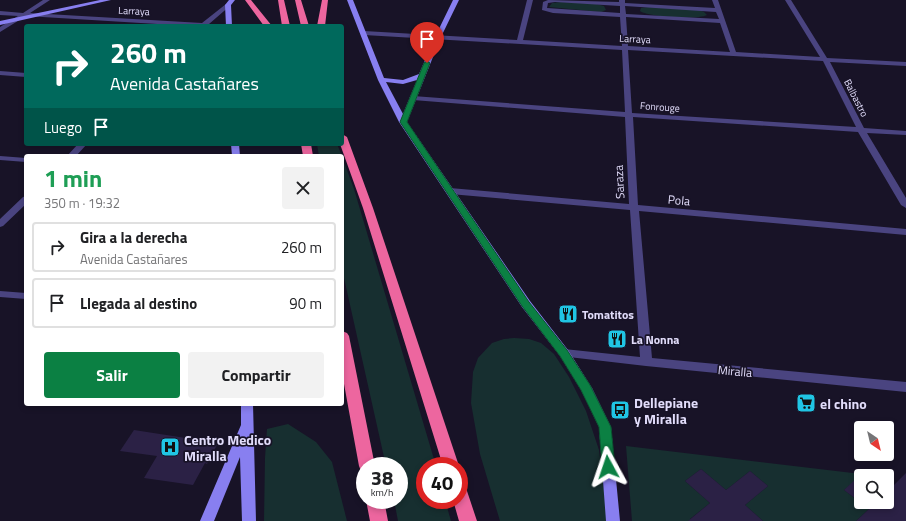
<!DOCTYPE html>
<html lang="es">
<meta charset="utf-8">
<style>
body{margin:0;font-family:"Titillium Web",sans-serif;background:#f2f2f2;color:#202124;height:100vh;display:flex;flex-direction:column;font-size:15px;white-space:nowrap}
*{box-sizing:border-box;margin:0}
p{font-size:13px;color:#757577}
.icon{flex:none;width:22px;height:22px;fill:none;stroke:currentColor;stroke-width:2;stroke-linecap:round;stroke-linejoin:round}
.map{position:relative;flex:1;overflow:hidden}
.side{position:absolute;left:24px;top:154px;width:320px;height:252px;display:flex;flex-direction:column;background:#fff;border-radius:4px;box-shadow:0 2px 6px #0003}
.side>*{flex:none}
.guide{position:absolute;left:24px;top:24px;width:320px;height:122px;border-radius:4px;box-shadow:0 2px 6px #0003;background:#00695c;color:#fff;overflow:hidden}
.needle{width:26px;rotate:145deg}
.fabs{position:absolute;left:854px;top:421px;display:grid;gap:8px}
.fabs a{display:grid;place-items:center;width:40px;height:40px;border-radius:4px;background:#fff;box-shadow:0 2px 6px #0003;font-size:20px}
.speed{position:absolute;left:356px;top:457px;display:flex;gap:8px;font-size:20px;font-weight:700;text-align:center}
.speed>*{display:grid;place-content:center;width:52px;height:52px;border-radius:50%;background:#fff;box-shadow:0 2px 6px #0003;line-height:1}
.speed small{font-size:10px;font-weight:400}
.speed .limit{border:6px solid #d22;background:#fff;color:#111}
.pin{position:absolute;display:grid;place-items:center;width:34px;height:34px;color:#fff;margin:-41px -17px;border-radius:50% 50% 50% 0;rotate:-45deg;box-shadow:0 0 4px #0007}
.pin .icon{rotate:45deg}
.me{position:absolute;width:44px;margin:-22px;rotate:355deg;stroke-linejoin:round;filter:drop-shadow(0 0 3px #0008)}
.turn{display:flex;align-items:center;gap:14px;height:84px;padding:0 20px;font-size:18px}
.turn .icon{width:52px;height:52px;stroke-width:2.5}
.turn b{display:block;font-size:28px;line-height:34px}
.then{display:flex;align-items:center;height:38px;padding:0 20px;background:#0003;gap:8px;font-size:15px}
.round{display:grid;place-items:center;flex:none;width:42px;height:42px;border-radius:4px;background:#f2f2f2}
.headline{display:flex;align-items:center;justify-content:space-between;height:68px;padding:0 20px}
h1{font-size:24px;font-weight:700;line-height:30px;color:#1e9e55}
.button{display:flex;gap:8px;margin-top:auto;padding:8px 20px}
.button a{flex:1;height:46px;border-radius:4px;background:#0b8043;color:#fff;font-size:16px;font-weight:700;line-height:46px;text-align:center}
.button a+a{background:#f2f2f2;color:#202124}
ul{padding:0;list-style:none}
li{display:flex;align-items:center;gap:12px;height:50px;margin:0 8px 6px;padding:0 12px;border:2px solid #e0e0e0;border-radius:4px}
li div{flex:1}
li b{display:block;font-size:15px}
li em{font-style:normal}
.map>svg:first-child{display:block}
.green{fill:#172f30}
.building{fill:#2b2145}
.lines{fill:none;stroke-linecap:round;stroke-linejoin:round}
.street{fill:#4a4480;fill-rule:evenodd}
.secondary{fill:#887ff0;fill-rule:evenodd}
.highway{fill:#ed669f;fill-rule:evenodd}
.route{fill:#0b8043;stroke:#07532c}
.labels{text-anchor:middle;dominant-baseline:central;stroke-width:3.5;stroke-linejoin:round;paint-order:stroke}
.far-street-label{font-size:10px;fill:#e2ddfb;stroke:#181327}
.street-label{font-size:12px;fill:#e2ddfb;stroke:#181327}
.poi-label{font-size:12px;font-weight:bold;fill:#e2ddfb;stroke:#181327;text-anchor:start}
.near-poi-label{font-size:14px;font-weight:bold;fill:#e2ddfb;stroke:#181327;text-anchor:start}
</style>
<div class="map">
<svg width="906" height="521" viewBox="0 0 906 521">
<rect width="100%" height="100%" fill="#181327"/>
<path class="green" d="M561,2L596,4L604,6L606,10L601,12L549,7L552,3Z
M649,7L699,10L704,12L707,15C698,20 648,17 640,11L641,8Z
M317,144H337L342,156H319Z
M342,157L354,189L436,466H425V500H445L451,521H398L394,500H399V466H386L342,269Z
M514,338L529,339L541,343L554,354L569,377L586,411L599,450L608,521H500L480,454L471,403L473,372L478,358L492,343L504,339Z
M288,424L316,442L332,462L347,521H264L265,458L267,429Z
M626,446L878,476H861L844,490L869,509L856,521H763L745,505L768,486L750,471L726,490L701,469L685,481L710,503L690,519L691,521H632Z"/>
<path class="building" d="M134,430L218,443L207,464L205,463L193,485L144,478L157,456L120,451Z
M701,469L726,490L750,471L768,486L745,505L763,521H688L710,503L685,481Z
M906,473V521H856L869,509L844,490L861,474V502H887V492Z"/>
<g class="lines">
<path class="street" d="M43,0H50L30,13L202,23L226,4L231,5L209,24H220L223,26H190L26,16L0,32V27L18,16L0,15V11L23,13Z
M527,0H533L523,40L622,46L620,17L553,13L542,10L543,2L548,0L619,2V0H625V3L715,8L712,0H718L736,52L820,57L785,0H791L827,58L906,62V66L830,62L864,128L906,131V135L867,133L906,198V208L901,205L858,132L633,117L638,205L906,229V235L639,211L652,358L906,382V392L646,366L560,356L558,353L560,350L564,349L640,357L630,210L450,194L446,191L450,188L629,204L625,117L413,100L409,98L413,96L625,112L622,50L364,35L361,33L364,31L517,40ZM555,2L620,6V13L547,8L548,3ZM625,6L716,12L719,19L626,14ZM626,17L720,23L730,52L628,46ZM628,50L823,61L856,127L632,113Z
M0,71L26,73V77L0,75Z
M78,144H87L76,156H67Z
M0,156L26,158V162L0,160Z
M26,196V204L3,226L0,227V219L23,197Z
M0,291L26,293V299L0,297Z"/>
<path class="secondary" d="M100,0H111L0,25V21Z
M229,0H235L231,5L232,26H226L225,5Z
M347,0H353L384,78L403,80L419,74L435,37L453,0H459L441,37L407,122L530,301L568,350L592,388L611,427L620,521H606L599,427L581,390L560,356L522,307L399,122L378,80ZM417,80L403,114L386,82L403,84Z
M231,144H239L240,156H232Z
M241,404H253L256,521H242L240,457L214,521H200L241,425Z"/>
<path class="highway" d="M245,0H251L272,26H264Z
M278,0H284L290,26H282Z
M295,0H301L309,26H301Z
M322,0H328L325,26H317Z
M342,134L347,137L373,208L459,466H443L363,208L340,144H342Z
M301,144H311L313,156H303Z
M342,331L347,333L349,336L375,466H365V472L361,471L359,466L342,373Z
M459,483L465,485L477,521H459L453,500H459Z
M366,500H384L388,521H370Z"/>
</g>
<path class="route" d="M427,61L430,63L407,122L529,302L567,350L590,385L611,427L615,467L613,471L608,472L604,471L602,467L599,427L581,390L560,356L522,306L400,122L424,63Z"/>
<defs>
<symbol id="restaurant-square" viewBox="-11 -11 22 22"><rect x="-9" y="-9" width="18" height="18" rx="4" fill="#20c5e4" stroke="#181327"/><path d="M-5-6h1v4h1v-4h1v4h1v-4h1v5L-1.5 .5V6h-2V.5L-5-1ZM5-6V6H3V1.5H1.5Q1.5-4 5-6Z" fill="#111"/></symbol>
<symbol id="supermarket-square" viewBox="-11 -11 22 22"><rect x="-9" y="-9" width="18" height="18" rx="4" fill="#20c5e4" stroke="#181327"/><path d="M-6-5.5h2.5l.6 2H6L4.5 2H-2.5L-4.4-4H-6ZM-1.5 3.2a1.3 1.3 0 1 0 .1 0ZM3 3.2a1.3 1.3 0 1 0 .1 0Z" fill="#111"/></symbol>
<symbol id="bus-square" viewBox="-11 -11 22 22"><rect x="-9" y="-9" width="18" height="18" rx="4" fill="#20c5e4" stroke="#181327"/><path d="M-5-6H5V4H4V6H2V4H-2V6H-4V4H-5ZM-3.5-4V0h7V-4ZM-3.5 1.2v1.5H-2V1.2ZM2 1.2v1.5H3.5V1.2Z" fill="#111"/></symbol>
<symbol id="hospital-square" viewBox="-11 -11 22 22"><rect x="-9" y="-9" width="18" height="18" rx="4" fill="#20c5e4" stroke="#181327"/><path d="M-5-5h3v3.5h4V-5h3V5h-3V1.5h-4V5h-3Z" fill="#111"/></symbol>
</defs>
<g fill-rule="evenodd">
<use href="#restaurant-square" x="557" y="303" width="22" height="22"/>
<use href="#restaurant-square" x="606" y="328" width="22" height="22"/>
<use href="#supermarket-square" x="795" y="392" width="22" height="22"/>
<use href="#bus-square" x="609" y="399" width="22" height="22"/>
<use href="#hospital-square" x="159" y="436" width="22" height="22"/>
</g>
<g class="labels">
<g class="far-street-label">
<text transform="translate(134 11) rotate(3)">Larraya</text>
<text transform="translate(635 39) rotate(3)">Larraya</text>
<text transform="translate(856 98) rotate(63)">Balbastro</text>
<text transform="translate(660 107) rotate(4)">Fonrouge</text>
</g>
<g class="street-label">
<text transform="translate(619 182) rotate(-93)">Saraza</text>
<text transform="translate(679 200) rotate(5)">Pola</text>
<text transform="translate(735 371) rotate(5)">Miralla</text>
</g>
<g class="poi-label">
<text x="582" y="314">Tomatitos</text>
<text x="631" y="339">La Nonna</text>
</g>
<g class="near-poi-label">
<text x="634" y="402">Dellepiane<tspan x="634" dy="16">y Miralla</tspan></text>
<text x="820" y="403">el chino</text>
<text x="184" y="439">Centro Medico<tspan x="184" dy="16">Miralla</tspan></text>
</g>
</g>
</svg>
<div class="fabs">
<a><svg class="needle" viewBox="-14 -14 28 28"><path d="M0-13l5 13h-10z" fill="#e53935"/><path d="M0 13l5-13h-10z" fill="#757577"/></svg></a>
<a><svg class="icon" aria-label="search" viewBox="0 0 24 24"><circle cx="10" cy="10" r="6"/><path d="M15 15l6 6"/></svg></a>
</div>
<div class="speed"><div>38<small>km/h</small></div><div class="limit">40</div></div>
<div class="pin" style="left:427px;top:63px;background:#d93025"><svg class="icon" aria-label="arrive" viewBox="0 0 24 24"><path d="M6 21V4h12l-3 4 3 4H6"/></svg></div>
<svg class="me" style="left:608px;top:467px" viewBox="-20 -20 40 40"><path d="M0-17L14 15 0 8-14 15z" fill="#0b8043" stroke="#fff" stroke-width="4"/></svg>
<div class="guide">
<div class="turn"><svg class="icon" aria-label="right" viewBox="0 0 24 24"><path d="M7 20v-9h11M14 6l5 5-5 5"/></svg><div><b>260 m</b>Avenida Castañares</div></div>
<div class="then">Luego<svg class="icon" aria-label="arrive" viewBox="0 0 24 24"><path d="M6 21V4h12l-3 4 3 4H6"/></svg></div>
</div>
<section class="side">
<div class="headline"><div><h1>1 min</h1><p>350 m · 19:32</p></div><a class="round"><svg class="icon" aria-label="close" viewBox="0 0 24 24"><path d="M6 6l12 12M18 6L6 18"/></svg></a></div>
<ul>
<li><svg class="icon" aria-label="right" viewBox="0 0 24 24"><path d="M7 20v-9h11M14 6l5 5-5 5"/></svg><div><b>Gira a la derecha</b><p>Avenida Castañares</p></div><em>260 m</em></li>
<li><svg class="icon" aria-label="arrive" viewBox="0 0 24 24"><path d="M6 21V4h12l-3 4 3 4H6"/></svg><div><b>Llegada al destino</b></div><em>90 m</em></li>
</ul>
<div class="button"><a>Salir</a><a>Compartir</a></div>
</section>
</div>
